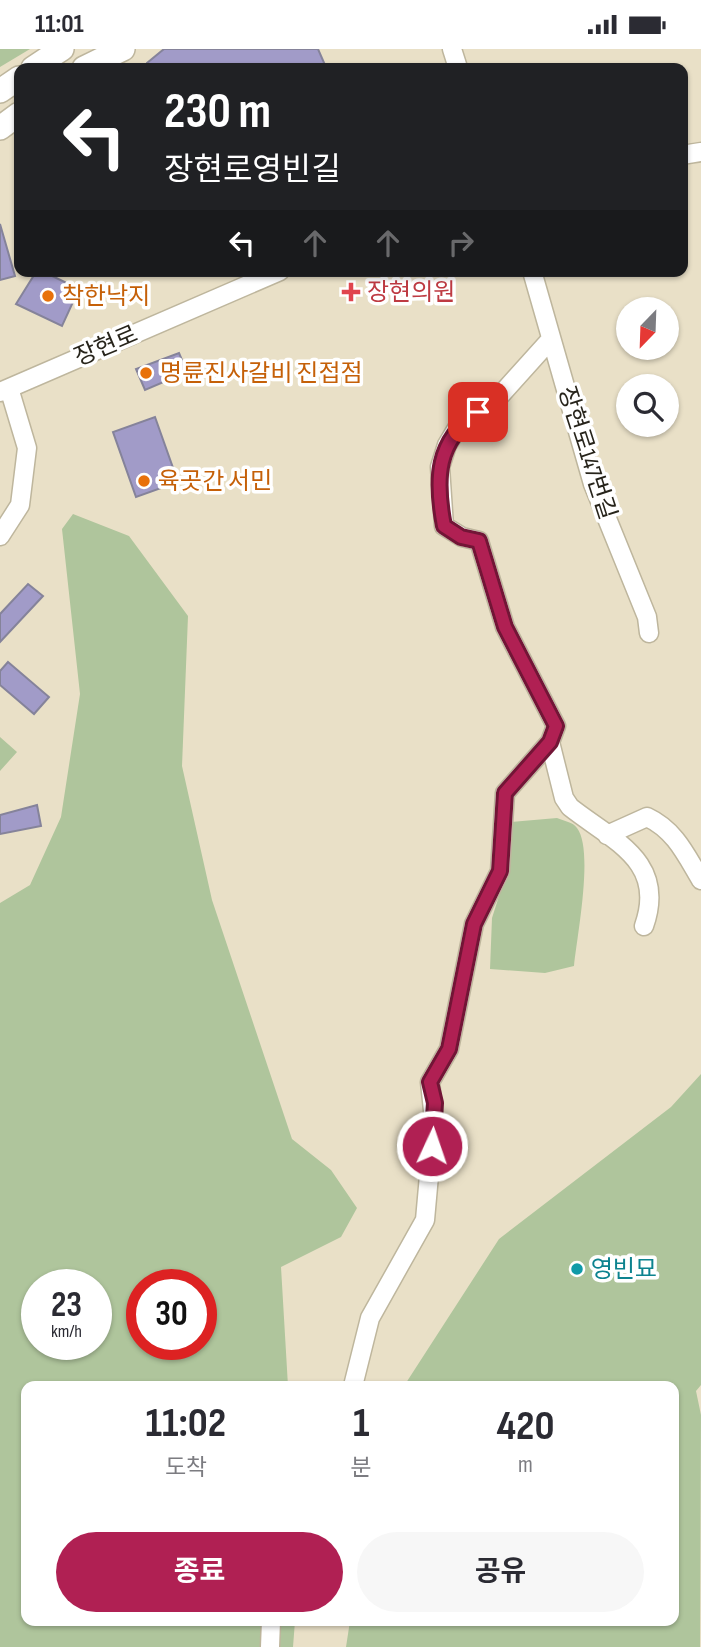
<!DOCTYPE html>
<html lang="ko">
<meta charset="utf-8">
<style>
body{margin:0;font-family:"Sofia Sans Condensed","Noto Sans KR",sans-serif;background:#f7f7f7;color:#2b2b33;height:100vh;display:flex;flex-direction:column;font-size:26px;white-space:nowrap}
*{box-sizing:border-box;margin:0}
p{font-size:23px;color:#7c7c81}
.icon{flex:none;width:38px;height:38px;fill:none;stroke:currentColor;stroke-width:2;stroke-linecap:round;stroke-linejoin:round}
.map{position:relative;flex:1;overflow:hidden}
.side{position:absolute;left:21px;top:1332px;width:658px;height:245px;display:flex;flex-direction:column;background:#fff;border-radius:14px;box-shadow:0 2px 5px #0004}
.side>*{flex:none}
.guide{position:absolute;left:14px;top:14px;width:674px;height:214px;border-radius:14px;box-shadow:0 2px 5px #0004;background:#202124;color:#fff;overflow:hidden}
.needle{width:46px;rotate:203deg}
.buttons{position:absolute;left:616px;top:248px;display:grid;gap:14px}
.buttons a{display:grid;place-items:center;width:63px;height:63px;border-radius:50%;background:#fff;box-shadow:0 2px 5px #0004;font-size:35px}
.speed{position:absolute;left:21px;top:1220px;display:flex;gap:14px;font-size:35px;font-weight:700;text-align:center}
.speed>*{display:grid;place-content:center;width:91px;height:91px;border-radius:50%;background:#fff;box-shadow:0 2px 5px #0004;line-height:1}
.speed small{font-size:18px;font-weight:400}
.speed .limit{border:10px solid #d22;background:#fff;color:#111}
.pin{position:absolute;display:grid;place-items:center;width:60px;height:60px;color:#fff;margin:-30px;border-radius:14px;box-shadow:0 4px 10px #0006}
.me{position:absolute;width:77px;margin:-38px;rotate:3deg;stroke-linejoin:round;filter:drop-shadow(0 0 5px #0008)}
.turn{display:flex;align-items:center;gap:24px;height:147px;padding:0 35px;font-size:32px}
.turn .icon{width:91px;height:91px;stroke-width:2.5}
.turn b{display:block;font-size:49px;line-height:60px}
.lanes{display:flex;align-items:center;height:66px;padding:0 35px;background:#0003;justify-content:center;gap:35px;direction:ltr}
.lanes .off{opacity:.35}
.eta{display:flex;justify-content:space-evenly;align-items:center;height:119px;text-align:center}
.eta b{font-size:42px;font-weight:700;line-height:49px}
.action{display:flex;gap:14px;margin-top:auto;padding:14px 35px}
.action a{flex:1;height:80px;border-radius:42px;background:#b02053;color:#fff;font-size:28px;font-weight:700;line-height:80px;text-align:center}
.action a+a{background:#f7f7f7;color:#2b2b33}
.status{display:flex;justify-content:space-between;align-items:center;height:49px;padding:0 35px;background:#fff;direction:ltr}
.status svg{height:19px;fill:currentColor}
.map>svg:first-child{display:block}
.green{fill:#afc59c;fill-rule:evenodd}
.building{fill:#a19bc8;stroke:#85839a;stroke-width:2}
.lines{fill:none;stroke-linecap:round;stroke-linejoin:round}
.minor-casing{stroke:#beb69d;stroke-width:21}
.major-casing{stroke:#beb69d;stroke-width:26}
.minor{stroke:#fff;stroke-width:18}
.major{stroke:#fff;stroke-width:23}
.route-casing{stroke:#721536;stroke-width:18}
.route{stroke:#b02053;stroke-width:12}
.health-dot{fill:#e0444e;stroke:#fff;stroke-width:2.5}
.food-dot{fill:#e8710a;stroke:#fff;stroke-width:2.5}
.culture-dot{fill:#0f9aa8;stroke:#fff;stroke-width:2.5}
.labels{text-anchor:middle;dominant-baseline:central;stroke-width:7;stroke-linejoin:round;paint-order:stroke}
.health-label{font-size:24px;fill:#be3a42;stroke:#fff;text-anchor:start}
.food-label{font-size:24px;fill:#c56008;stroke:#fff;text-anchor:start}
.street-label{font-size:24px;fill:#27241b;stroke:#fff}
.culture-label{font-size:24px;fill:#0d838f;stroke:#fff;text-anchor:start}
</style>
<div class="status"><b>11:01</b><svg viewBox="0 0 49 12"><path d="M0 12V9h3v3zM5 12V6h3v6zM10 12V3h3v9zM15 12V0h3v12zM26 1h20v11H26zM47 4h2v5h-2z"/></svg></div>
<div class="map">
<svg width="701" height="1598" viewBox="0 0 701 1598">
<rect width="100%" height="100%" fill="#e9e0c7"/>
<path class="green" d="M0,0H30L0,18Z
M73,465L129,487L188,567L182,717L212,851L292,1090L331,1121L357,1159L341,1188L281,1218L288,1337H26V1572H295L293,1598H0V854L30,836L61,768L80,645L62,480ZM37,1236H96V1295H37ZM142,1236H201V1295H142Z
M0,688L17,703L0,722Z
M557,769C564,772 573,773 577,779C594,801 577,887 574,917L545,924L490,920L492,869L506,825L511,773Z
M701,1025V1336L696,1342L701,1366L700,1598H346L350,1572H674V1337H404L499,1190L671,1058Z"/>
<path class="building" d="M164,0H318L325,16L318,19H147V14Z
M0,175L15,227L0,231Z
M42,222L79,240L62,277L16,255L36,223Z
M179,304L187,323L145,341L136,320Z
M155,368L178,433L136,448L113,383Z
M28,535L43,547L0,593V565Z
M8,613L49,648L34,665L0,636V622Z
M37,756L41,777L0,785V766Z
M572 1221a5 5 0 1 1 10 0a5 5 0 1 1-10 0Z"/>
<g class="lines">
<defs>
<path id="minor" d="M452,0L458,19
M682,106L701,103
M532,222L593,435L647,568L649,584
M0,343L280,222
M0,487L20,456L27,399L9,339
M550,693L564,749L570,758C613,792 667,812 644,877
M607,786L647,768C675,781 686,806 701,831
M353,1337L370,1269L425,1171L434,1071L430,1033L449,1000L474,875L500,822L505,744L550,693L556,677L505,578L479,492L462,488L444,477L440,418L447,396L459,376L497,350L551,290
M270,1598L271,1572"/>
<path id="major" d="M33,19L62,0
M84,19L123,0
M0,42L19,29
M0,79L19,65"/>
</defs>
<use href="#minor" class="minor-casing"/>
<use href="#major" class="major-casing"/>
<use href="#minor" class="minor"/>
<use href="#major" class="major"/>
</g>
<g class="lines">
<defs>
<path id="route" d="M432,1097L435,1054L430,1033L449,1000L474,875L500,822L505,744L550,693L556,677L505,578L479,492L461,488L444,477C435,430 436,392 478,363"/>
</defs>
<use href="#route" class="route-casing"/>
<use href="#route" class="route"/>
</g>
<path class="health-dot" d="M347.5 232.5h7v7h7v7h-7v7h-7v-7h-7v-7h7z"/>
<g class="food-dot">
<circle cx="48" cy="247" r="7"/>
<circle cx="146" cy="324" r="7"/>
<circle cx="144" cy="432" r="7"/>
</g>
<circle class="culture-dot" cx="577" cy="1220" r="7"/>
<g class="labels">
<g class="health-label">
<text x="367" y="243">장현의원</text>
</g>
<g class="food-label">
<text x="62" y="247">착한낙지</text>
<text x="160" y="324">명륜진사갈비 진접점</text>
<text x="158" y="432">육곳간 서민</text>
</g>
<g class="street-label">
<text transform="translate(106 297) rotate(-23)">장현로</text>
<text transform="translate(587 404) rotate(72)">장현로147번길</text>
</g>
<g class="culture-label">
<text x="591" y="1220">영빈묘</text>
</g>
</g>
</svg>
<div class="buttons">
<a><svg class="needle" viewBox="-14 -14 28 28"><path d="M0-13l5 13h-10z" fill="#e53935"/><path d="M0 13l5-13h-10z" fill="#7c7c81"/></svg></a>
<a><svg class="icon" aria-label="search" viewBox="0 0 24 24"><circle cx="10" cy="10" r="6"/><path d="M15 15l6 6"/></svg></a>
</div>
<div class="speed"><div>23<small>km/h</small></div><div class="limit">30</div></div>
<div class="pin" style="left:478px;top:363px;background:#d93025"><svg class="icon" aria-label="arrive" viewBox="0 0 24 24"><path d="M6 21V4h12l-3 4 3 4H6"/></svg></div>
<svg class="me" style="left:432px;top:1097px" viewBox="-20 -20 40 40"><circle r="17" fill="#b02053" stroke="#fff" stroke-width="3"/><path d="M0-11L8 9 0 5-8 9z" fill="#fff"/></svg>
<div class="guide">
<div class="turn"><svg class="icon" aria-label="left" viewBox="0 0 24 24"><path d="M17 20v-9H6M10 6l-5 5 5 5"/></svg><div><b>230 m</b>장현로영빈길</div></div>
<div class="lanes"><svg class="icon" aria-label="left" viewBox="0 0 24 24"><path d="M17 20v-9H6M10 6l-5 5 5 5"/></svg><svg class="icon off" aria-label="ahead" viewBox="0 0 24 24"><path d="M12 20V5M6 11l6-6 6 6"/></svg><svg class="icon off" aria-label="ahead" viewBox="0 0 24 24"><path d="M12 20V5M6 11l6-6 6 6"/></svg><svg class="icon off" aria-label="right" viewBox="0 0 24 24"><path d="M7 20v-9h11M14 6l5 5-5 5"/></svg></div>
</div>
<section class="side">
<div class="eta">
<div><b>11:02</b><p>도착</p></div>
<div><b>1</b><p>분</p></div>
<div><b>420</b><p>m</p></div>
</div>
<div class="action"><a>종료</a><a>공유</a></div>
</section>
</div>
